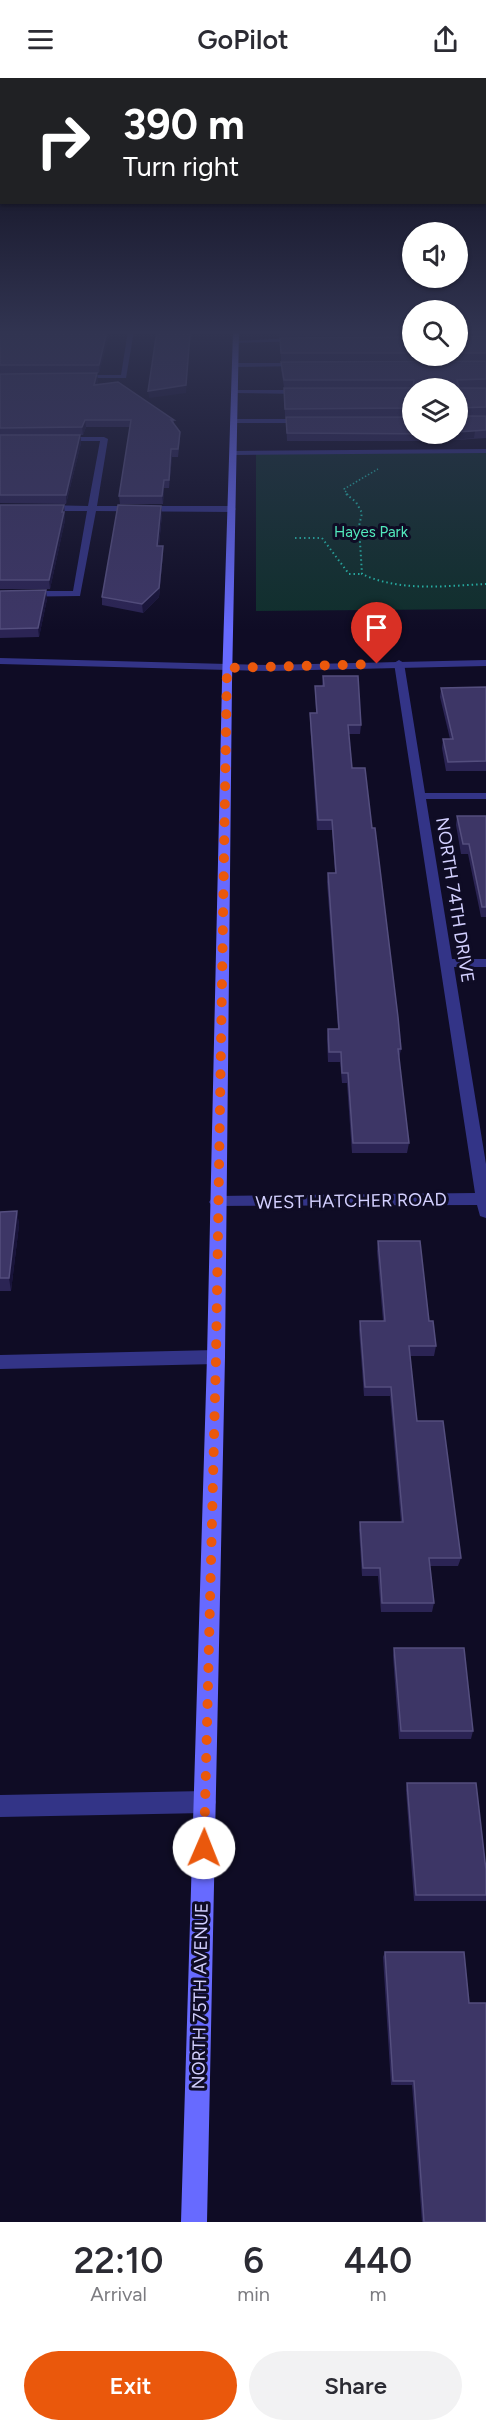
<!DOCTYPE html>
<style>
body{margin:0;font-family:Figtree,sans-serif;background:#f2f2f3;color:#2b2b33;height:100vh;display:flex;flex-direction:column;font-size:22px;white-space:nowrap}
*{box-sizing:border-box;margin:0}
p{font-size:20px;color:#7c7c81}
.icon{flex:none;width:33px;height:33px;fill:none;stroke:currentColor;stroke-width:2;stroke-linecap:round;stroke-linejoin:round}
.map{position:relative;height:2144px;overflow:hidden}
.drawer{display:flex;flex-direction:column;background:#fff;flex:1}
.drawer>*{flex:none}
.guide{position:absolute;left:0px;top:0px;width:486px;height:126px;box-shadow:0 2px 4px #0004;background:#202124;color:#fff;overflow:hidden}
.buttons{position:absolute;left:402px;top:144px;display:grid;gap:12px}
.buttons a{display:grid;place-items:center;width:66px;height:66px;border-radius:50%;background:#fff;box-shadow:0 2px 4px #0004;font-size:30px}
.pin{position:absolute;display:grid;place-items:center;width:51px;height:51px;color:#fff;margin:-62px -26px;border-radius:50% 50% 50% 0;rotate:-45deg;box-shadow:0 0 6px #0007}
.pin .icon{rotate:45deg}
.me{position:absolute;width:66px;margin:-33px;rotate:1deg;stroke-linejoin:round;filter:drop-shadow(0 0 4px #0008)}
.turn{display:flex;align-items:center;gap:21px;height:126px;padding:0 24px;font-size:27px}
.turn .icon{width:78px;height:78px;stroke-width:2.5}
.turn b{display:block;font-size:42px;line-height:51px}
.eta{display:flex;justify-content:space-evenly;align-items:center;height:102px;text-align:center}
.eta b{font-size:36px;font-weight:600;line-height:42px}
.cta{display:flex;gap:12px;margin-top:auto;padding:12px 24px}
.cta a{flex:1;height:69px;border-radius:36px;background:#ea580c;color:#fff;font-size:24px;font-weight:600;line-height:69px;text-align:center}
.cta a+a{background:#f2f2f3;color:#2b2b33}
header{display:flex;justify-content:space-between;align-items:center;height:78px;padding:0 24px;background:#fff;font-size:27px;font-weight:600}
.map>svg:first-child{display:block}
.green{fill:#0f2f2c}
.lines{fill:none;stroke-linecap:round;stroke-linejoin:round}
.path-far1{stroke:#24bfae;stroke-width:1.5;stroke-dasharray:1.5 2;stroke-linecap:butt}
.path{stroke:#24bfae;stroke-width:2;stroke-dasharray:1.5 3;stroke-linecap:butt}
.service{fill:#333487;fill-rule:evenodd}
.minor{fill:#333487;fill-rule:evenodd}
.tertiary{fill:#333487;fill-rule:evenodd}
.secondary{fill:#676aff;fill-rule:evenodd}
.wall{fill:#2b2454}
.shaded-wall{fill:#181339}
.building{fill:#3d3666;stroke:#544e7e;stroke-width:1.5}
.route{stroke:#ea580c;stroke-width:10;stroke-dasharray:0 18}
.labels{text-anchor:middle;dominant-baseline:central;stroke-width:6;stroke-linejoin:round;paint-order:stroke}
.far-park-label{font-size:15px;fill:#52e9bc;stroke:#0f0c25}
.street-label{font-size:18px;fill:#d3d0ff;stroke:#0f0c25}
</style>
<header><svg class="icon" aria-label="menu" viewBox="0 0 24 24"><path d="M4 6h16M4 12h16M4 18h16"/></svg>GoPilot<svg class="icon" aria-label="share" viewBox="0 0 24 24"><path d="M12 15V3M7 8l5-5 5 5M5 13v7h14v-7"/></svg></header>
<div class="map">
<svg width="486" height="2144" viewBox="0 0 486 2144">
<rect width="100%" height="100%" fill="#0f0c25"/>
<path class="green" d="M486,374V531L256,533V376Z"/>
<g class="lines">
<path class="path-far1" d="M348,417L344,411L378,391"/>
<path class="path" d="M346,416L356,424L362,435L359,448L362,496C400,514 445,508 486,506
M295,460H322L349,496H362"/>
<path class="service" d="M297,260L299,263L236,265L233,263Z
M234,312H302L305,314L302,316L232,315Z
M486,371V375L233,377L230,375L233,373Z"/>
<path class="minor" d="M128,253H134L126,300H76L78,297H121Z
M300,285L302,288L235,289L232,287L235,285Z
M233,341H305L309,343L305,345H230Z
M57,359H104L108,361L97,428H232L236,431L232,434L96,433L80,518L0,519V513H73L87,433H43L39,430L43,427L88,428L100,363H57Z
M399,582L404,585L425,715H486V721H426L452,881H486V889H454L486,1086V1140L480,1138L477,1127L212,1128L209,1124L212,1120L217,1118L475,1115L394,585Z
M216,1272L222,1274L225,1279L222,1284L216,1286L0,1291V1277Z
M205,1713L213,1716L216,1724L213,1732L205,1735L0,1739V1717Z"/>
<path class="tertiary" d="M0,580L268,587L486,582V588L268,593L0,586Z"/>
<path class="secondary" d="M233,253H239L232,604L225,1279L207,2144H181L207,1279L222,604Z"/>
</g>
<path class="wall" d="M0,253H110L99,295H0Z
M275,253H412V258L279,259V254H275Z
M458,253H486V257H459V258H486V282L281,283L280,260L412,259V278H458Z
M486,283V309H459L486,310V337H459L486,338V360L442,363H287L286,339L458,356L412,310V338H285L284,310L413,309H284L281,291V284Z
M0,296L98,302L97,307L174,342V346L180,361L178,379H172L169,410H164L163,426H120L119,418L130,349H86L83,357H0Z
M0,357H80L81,365L66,426L0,425Z
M0,427H64L65,442L50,511H0Z
M162,436L159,468H163V476L159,519L143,535L102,527V519Z
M0,513L47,521L39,559L0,560Z
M323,598L361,647L360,656H349L352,690L372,750L401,971L399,981L409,1065L407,1075H352L347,1005H342L340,984H328L327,961L328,951H338L327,804L328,795H335L332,752H317L310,645V635H316L315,608H322Z
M486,609V693H446L442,670L443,661H450L440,619L441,610Z
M457,738H486V839H481L468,776H461L456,747Z
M17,1133L19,1147L11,1213H0V1134Z
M378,1163L429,1243L436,1268L434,1278H410L417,1343L461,1480L458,1488H430L434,1525L432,1534H381L378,1498H362L359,1452L360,1444H401L390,1318H364L359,1252L360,1243H383L377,1173Z
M394,1570L473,1653L471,1661H399L393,1578Z
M407,1705L486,1792V1823H414L406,1712Z
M385,1874L486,2144H422L412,2007H391L383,1879Z"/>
<path class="shaded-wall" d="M107,253H110L99,295V287Z
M190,256L186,315L149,320L148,313Z
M97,295L98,302L95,315L94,307Z
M85,342L86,349L83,357L82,349Z
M475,353L474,360L442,363L443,356H458V354Z
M80,357L81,365L66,426V417Z
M171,371L172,379L169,410V402Z
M164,402V410L163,426L162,418Z
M64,427L65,442L50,511L49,502Z
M161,428L162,436L158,476L157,468Z
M163,468V476L159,519L143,535L142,526Z
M46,512L47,521L39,559L38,550Z
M17,1133L19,1147L11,1213L9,1200Z"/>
<path class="building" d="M0,253H107L99,287H0Z
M157,253H187V256H190L186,307L148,313Z
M458,253L459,258H486V275H458Z
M412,259V275H281L280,260Z
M486,283V301L457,302L459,310H486V329L458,330V310H412V330L285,331L284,310H413L414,302H284L281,284Z
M97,295L94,307L118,304L174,342H171L180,354L178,371H171L169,402H164L162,418H119L131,342H85L82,349L0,350V296Z
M458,331L459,338H486V352L458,354Z
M286,339H412V356H445H443L287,355Z
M0,357H80L66,417H0Z
M0,427H64L62,434H64L49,502H0Z
M118,427L161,428L157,468H163L159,510L142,526L102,519Z
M46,512L38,550L0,551V513Z
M323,598H358L361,647H348L352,690H365L372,750H375L398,939L401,971H398L409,1065H353L348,995H342L341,974H329L328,951H339L328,795H336L332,742H318L310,635H317L315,608H324Z
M486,609V683L448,684L443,661H453L441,610Z
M457,738H486V829H482L469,766H463Z
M17,1133L9,1200H0V1134Z
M378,1163H420L429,1243H433L436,1268H409L417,1343H443L461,1480H429L434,1525H382L380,1490H363L360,1444H403L391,1309H365L360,1243H385Z
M394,1570H464L473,1653H401Z
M407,1705H476L486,1792V1817H416Z
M385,1874H464L469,1925H486V2144H424L414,2003H393Z"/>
<linearGradient id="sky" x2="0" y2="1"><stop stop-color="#080714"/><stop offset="0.46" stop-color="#313451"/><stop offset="1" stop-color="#313451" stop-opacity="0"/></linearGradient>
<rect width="486" height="553" fill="url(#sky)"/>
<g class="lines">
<path class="route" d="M204,1770L216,1279L227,590L377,586"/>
</g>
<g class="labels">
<g class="far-park-label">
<text x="371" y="454">Hayes Park</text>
</g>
<g class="street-label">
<text transform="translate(455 822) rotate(81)">NORTH 74TH DRIVE</text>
<text transform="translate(351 1123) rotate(-1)">WEST HATCHER ROAD</text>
<text transform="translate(200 1918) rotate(-89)">NORTH 75TH AVENUE</text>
</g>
</g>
</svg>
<div class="buttons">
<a><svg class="icon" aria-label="sound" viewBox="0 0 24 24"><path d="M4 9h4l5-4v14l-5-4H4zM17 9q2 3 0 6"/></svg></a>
<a><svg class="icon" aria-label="search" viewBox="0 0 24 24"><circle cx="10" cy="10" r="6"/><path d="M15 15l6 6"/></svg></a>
<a><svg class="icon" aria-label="layers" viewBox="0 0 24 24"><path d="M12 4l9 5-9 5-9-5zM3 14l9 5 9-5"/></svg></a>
</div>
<div class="pin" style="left:377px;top:586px;background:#d93025"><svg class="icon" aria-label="arrive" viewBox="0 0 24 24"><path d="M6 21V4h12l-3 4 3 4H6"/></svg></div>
<svg class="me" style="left:204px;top:1770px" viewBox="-20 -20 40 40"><circle r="19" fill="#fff"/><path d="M0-13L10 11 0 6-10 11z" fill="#ea580c"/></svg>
<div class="guide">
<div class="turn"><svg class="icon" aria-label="right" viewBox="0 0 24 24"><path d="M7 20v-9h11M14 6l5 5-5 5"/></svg><div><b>390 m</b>Turn right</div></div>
</div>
</div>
<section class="drawer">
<div class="eta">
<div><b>22:10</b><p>Arrival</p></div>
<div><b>6</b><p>min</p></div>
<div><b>440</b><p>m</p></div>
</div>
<div class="cta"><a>Exit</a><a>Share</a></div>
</section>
